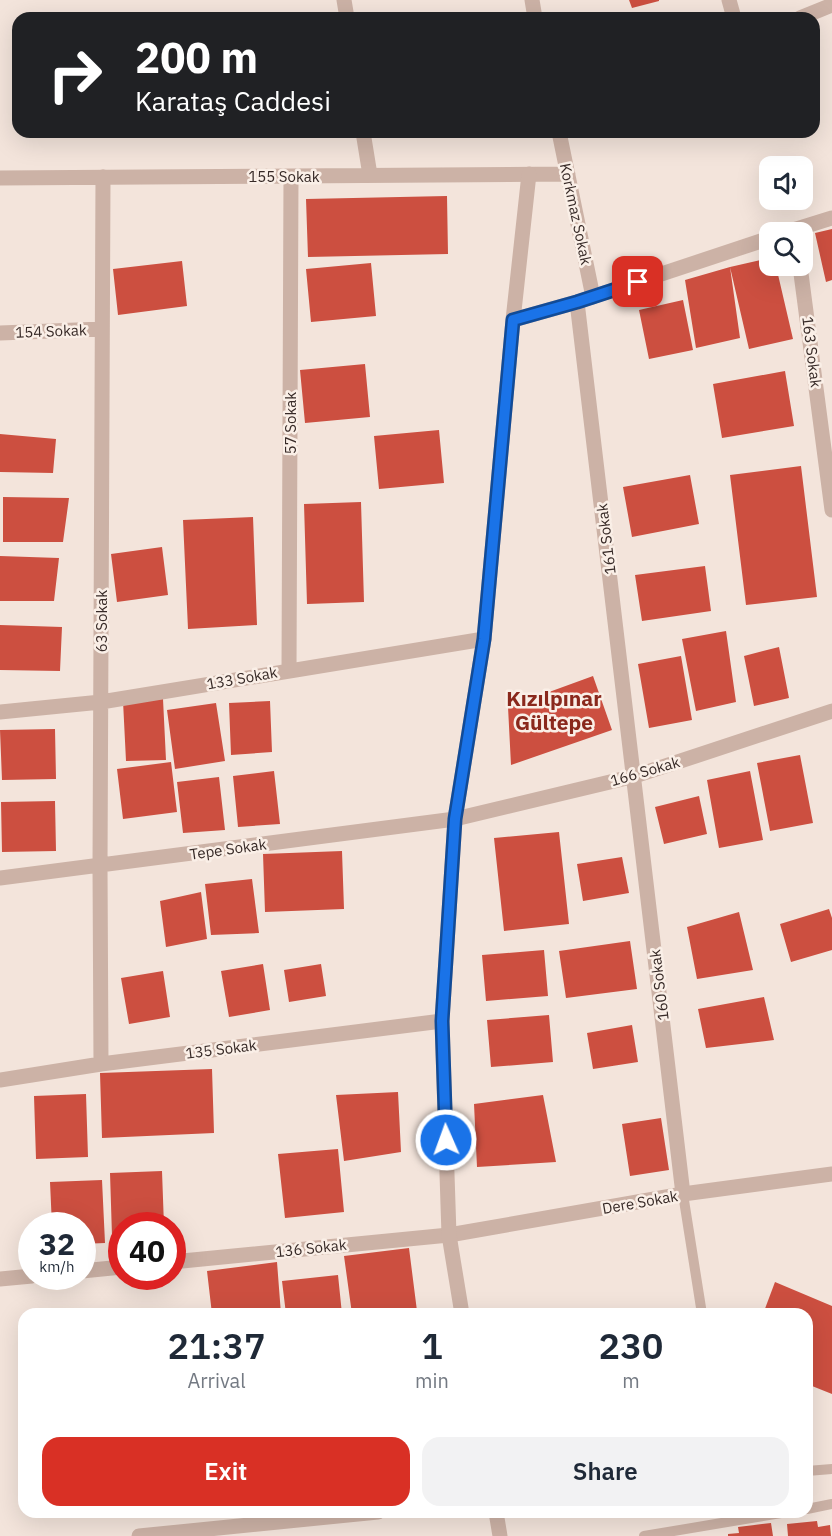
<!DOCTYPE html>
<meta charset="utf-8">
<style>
body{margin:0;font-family:"IBM Plex Sans",sans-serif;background:#f2f2f3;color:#1f2937;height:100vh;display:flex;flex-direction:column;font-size:22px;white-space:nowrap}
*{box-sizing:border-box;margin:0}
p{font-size:20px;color:#747a83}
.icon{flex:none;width:33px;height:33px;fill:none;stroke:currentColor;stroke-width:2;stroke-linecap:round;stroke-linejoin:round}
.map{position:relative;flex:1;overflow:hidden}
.details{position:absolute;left:18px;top:1308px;width:795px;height:210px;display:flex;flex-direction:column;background:#fff;border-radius:18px;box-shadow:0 6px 24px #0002}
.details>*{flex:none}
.guide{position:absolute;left:12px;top:12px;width:808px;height:126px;border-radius:18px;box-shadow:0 6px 24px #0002;background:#202124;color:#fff;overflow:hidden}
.tools{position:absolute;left:759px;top:156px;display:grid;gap:12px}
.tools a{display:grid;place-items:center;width:54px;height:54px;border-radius:12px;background:#fff;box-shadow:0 6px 24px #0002;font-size:30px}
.speed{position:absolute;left:18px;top:1212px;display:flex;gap:12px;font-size:30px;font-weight:700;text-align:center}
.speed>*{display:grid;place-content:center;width:78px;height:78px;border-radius:50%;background:#fff;box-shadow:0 6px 24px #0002;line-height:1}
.speed small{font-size:15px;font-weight:400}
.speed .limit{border:9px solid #d22;background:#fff;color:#111}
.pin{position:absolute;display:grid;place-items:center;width:51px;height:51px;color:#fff;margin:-26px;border-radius:12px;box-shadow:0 3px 9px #0006}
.me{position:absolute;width:66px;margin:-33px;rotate:358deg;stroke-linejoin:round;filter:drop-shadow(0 0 4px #0008)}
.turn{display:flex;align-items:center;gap:21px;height:126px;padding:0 24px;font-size:27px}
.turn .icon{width:78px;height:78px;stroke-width:2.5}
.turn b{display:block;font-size:42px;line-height:51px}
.eta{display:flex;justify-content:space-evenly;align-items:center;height:102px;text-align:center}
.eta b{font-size:36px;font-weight:600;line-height:42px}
.primary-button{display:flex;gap:12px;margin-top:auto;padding:12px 24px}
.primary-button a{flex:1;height:69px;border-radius:18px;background:#d93025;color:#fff;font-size:24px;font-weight:600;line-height:69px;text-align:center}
.primary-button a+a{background:#f2f2f3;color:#1f2937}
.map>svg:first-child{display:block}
.building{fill:#cc4f40}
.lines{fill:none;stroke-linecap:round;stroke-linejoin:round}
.service{stroke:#ccb2a6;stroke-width:10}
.minor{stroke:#ccb2a6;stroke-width:15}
.tertiary{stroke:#ccb2a6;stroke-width:15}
.route-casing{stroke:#114b97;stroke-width:15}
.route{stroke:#1a73e8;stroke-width:10}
.labels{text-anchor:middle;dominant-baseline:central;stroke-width:5;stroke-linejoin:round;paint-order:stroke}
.street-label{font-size:15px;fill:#372a27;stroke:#faefe7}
.district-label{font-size:21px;font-weight:bold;fill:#8a281c;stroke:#faefe7}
</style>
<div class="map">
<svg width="832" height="1536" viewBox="0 0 832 1536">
<rect width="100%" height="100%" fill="#f3e4db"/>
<path class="building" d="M629,0H659V1L632,8Z
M447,196L448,254L308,257L306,199Z
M832,229V280L826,282L815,233Z
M770,258V266H776L793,339L749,349L730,267Z
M182,261L187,306L118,315L113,269Z
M371,263L376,316L311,322L306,269Z
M730,267L740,338L696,348L685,280Z
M683,300L693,350L649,359L639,310Z
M365,364L370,417L305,423L300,370Z
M785,371L794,426L722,438L713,384Z
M439,430L444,483L379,489L374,436Z
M0,434L56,439L53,473L0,472Z
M801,466L817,597L746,605L730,475Z
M690,475L699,524L632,537L623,487Z
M3,497L69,498L63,542H3Z
M361,502L364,602L307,604L304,504Z
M253,517L257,625L188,629L183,520Z
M162,547L168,595L117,602L111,554Z
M0,556L59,558L54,601H0Z
M705,566L711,611L642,621L635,575Z
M0,625L62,627L60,671L0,670Z
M726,631L736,702L696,711L682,639Z
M779,647L789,698L754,706L744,656Z
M681,656L692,720L649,728L638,664Z
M593,676L612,730L511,765L508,707Z
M163,699L166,760L126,761L123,701Z
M270,701L272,752L231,755L229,703Z
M216,703L225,761L175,769L167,710Z
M55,729L56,779L2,780L0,730Z
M800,755L813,823L770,831L757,763Z
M171,762L177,812L123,819L117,769Z
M274,771L280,824L238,827L233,776Z
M750,771L763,840L719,848L707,780Z
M219,777L225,830L183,833L177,782Z
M699,796L707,834L664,844L655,807Z
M55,801L56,851L2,852L1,802Z
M559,832L569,924L504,931L494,838Z
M342,851L344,909L265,912L263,854Z
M622,857L629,893L583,901L577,864Z
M252,879L259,933L211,935L205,884Z
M201,892L207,939L166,947L160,901Z
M829,909L832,918V950L791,962L780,924Z
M739,912L753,970L697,979L687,927Z
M630,941L637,989L566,998L559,951Z
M544,950L548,996L486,1001L482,955Z
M263,964L270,1010L229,1017L221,971Z
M321,964L326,996L289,1002L284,970Z
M163,971L170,1017L129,1024L121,978Z
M764,997L774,1040L706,1048L698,1009Z
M549,1015L553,1062L491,1067L487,1020Z
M632,1025L638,1062L593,1069L587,1033Z
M212,1069L214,1133L102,1138L100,1073Z
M398,1092L401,1152L344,1161L336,1095Z
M86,1094L88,1157L36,1159L34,1096Z
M543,1095L556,1162L477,1167L474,1104Z
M661,1118L669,1170L630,1176L622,1124Z
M338,1149L344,1212L285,1218L278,1154Z
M162,1171L164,1226H122V1236H112L110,1173Z
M102,1180L105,1243L82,1244V1226H52L50,1182Z
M409,1248L417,1311L393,1314H352L344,1256Z
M277,1262L281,1314H212L207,1271Z
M338,1275L342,1314H286L282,1281Z
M775,1282L832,1306V1394L807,1384V1314H763Z
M817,1521L818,1527L830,1525L831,1536H788L787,1524Z
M771,1523L773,1536H728V1534L739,1533L738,1527Z"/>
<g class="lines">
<path class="service" d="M683,1194L702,1314
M807,1471L832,1469
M807,1509L832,1504
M644,1536L787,1512"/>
<path class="minor" d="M344,0L347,18
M532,0L535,18
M729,0L734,18
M800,18L832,5
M363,132L370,175
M559,132L593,297
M0,178L568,174
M800,266L832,510
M577,302L683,1194
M0,333L102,329
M289,670L291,176
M0,712L101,702L484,639
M0,878L455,819L635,776L832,711
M101,1064L100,866L103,177
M0,1080L101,1064L442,1021
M172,1262L449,1235L683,1194L832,1174
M82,1271L122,1267
M0,1279L32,1276
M139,1536L378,1512"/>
<path class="tertiary" d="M787,232L832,218
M513,320L577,302L770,238
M462,1314L449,1235L442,1021L455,819L484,639L513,320L529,174
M496,1512L500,1536"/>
</g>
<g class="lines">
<defs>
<path id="route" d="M446,1140L442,1021L455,819L484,639L513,320L577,302L638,282"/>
</defs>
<use href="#route" class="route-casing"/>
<use href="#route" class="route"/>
</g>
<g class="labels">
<g class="street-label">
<text x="284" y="176">155 Sokak</text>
<text transform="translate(576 214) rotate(78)">Korkmaz Sokak</text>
<text transform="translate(51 331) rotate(-2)">154 Sokak</text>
<text transform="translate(812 352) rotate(83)">163 Sokak</text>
<text transform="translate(290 423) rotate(-90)">57 Sokak</text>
<text transform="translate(606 539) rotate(-97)">161 Sokak</text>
<text transform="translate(101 621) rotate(-90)">63 Sokak</text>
<text transform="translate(242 678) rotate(-10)">133 Sokak</text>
<text transform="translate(645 771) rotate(-16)">166 Sokak</text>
<text transform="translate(228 849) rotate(-8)">Tepe Sokak</text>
<text transform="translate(659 985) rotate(-97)">160 Sokak</text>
<text transform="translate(221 1049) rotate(-7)">135 Sokak</text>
<text transform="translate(640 1202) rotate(-10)">Dere Sokak</text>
<text transform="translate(311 1248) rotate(-6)">136 Sokak</text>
</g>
<g class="district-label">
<text x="554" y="698">Kızılpınar<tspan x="554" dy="24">Gültepe</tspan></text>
</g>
</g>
</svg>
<div class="tools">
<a><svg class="icon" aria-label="sound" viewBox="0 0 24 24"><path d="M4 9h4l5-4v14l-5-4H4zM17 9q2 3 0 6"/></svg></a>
<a><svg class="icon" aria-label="search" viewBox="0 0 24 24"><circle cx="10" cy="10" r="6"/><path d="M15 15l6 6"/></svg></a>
</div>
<div class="speed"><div>32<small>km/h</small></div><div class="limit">40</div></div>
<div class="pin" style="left:638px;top:282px;background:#d93025"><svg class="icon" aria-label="arrive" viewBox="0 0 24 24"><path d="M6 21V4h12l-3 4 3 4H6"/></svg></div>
<svg class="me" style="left:446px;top:1140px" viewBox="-20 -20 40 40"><circle r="17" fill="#1a73e8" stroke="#fff" stroke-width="3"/><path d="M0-11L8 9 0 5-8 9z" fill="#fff"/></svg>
<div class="guide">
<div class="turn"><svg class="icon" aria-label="right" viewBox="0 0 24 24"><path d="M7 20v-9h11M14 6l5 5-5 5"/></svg><div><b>200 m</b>Karataş Caddesi</div></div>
</div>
<section class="details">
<div class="eta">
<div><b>21:37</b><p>Arrival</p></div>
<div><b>1</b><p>min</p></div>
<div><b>230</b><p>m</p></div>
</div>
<div class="primary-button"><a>Exit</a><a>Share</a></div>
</section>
</div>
